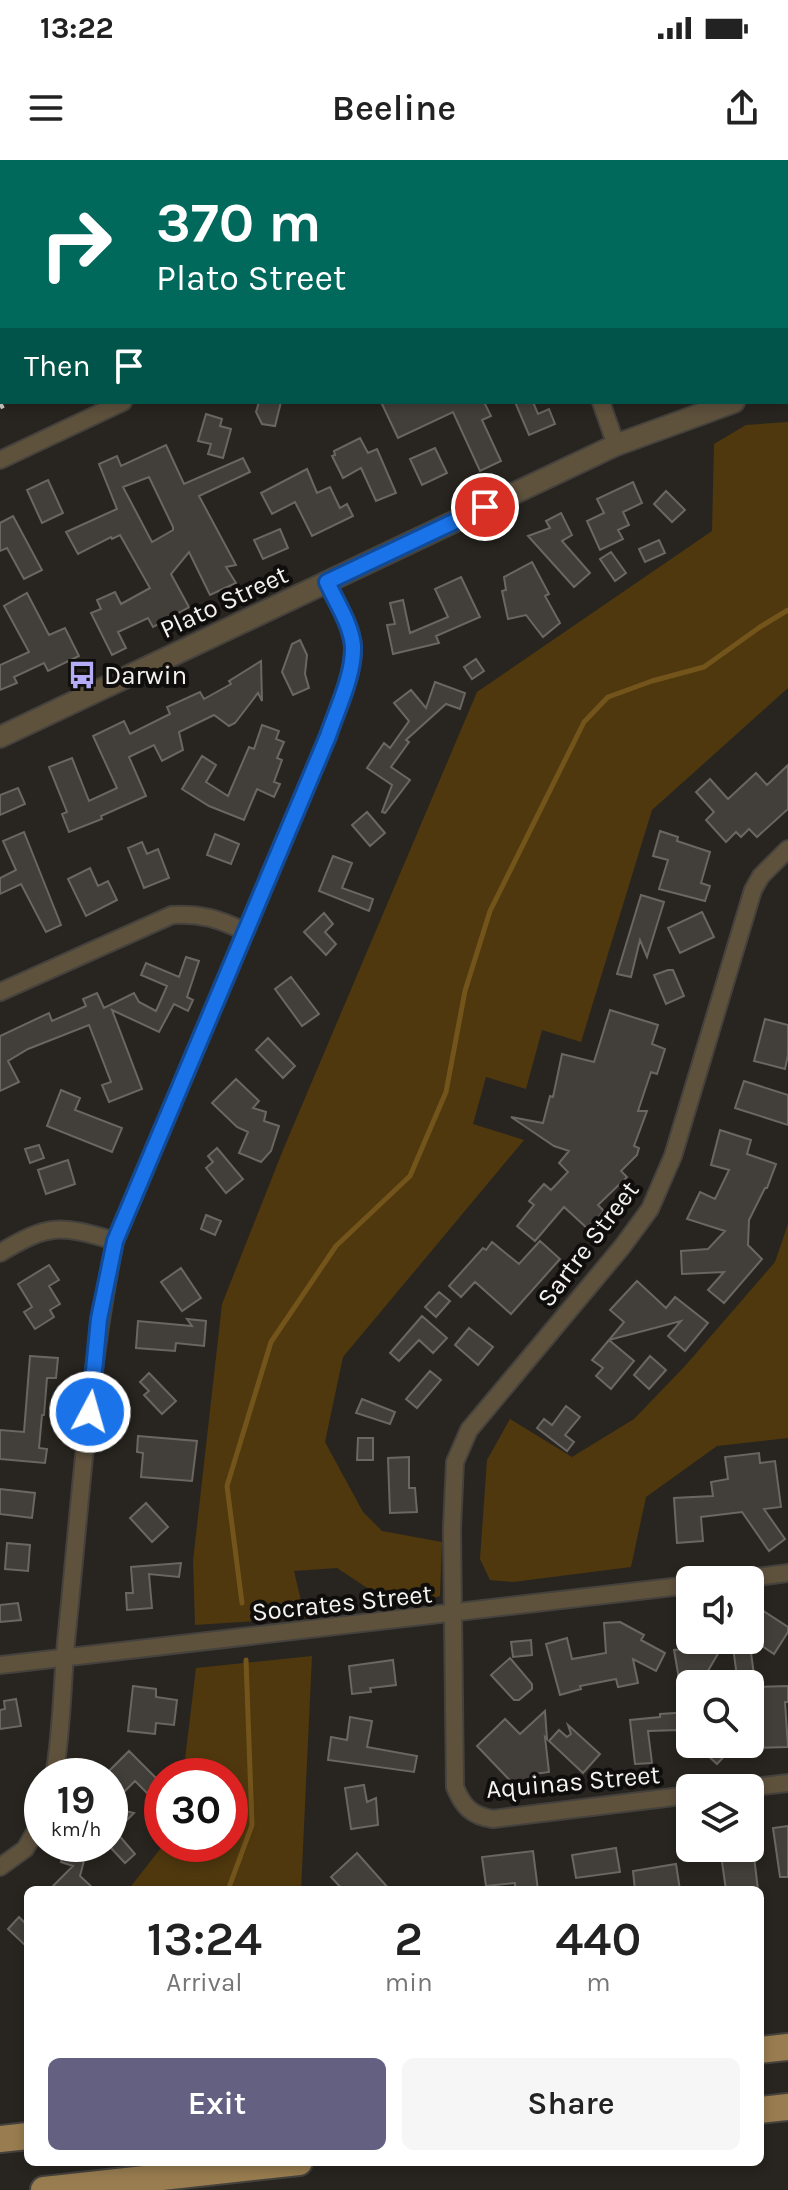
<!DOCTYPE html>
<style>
body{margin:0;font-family:Karla,sans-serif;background:#f6f6f6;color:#222;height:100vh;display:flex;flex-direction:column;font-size:30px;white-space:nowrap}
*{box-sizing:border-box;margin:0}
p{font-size:26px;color:#767676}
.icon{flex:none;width:44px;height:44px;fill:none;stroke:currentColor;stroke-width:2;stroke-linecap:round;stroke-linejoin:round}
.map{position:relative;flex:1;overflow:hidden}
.side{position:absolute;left:24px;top:1726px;width:740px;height:280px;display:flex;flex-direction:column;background:#fff;border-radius:12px;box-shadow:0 4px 12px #0003}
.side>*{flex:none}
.top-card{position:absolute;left:0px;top:0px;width:788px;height:244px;box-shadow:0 4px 12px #0003;background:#00695c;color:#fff;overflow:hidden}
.controls{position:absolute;left:676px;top:1406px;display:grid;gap:16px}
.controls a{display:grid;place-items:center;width:88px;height:88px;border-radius:12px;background:#fff;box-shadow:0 4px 12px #0003;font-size:40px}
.speed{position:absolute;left:24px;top:1598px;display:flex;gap:16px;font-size:40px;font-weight:700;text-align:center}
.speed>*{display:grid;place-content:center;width:104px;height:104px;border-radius:50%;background:#fff;box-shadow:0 4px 12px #0003;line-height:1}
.speed small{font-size:20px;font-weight:400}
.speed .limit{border:12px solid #d22;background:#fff;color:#111}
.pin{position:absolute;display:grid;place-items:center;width:68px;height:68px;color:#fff;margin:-34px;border:4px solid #fff;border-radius:50%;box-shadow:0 2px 8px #0007}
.me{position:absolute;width:88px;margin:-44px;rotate:6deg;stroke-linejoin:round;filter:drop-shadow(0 0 6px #0008)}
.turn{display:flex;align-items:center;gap:28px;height:168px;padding:0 24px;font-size:36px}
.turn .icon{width:104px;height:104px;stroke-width:2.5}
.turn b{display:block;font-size:56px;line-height:68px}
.then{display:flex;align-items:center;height:76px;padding:0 24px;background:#0003;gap:16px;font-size:30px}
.eta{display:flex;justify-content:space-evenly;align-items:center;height:136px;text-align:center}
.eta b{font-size:48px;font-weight:600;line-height:56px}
.cta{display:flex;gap:16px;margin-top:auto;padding:16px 24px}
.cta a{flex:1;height:92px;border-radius:12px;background:#646082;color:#fff;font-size:32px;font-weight:600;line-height:92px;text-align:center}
.cta a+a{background:#f6f6f6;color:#222}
.status{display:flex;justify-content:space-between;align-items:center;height:56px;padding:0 40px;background:#fff;direction:ltr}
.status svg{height:22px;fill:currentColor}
header{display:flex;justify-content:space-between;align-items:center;height:104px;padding:0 24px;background:#fff;font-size:36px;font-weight:600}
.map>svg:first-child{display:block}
.built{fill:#342e24}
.green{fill:#4f380e}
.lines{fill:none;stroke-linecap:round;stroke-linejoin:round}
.stream{stroke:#73541b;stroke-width:5}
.building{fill:#423f3a;stroke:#6a6762;stroke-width:2;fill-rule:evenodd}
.service-casing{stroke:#45423d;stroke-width:12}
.minor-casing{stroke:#45423d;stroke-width:20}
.tertiary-casing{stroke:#45423d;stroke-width:24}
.primary-casing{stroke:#45423d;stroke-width:30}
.service{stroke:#5f523d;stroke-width:8}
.minor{stroke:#5f523d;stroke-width:16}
.tertiary{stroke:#5f523d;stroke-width:20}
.primary{stroke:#997d50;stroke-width:26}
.rail{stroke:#cdcbc7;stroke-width:5;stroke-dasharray:4 8;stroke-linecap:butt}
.route-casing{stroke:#114b97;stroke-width:20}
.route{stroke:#1a73e8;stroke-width:14}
.labels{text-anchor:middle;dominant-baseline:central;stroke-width:8;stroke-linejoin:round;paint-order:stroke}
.street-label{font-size:26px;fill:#f4f2ef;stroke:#0f0e0c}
.poi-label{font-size:26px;fill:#f4f2ef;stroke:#0f0e0c;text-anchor:start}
</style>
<div class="status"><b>13:22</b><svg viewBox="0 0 49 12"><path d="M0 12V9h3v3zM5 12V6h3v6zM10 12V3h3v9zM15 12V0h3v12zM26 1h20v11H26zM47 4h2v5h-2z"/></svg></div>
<header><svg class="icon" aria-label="menu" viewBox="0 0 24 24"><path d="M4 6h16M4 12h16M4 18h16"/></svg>Beeline<svg class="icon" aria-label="share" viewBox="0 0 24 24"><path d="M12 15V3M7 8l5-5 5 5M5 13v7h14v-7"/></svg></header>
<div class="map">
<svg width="788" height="2030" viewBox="0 0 788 2030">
<rect width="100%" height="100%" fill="#282520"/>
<path class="built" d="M0,0H166L2,2L0,78Z"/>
<path class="green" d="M171,0H472L167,2Z
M769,0H788L786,199V2Z
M788,262V528L652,650L581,882L542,870L526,929L486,917L473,964L524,980L343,1197L325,1282L363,1352L382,1371L442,1382L440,1436L396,1447L337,1408L294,1411L305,1458L195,1465L193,1401L222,1144L283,990L477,532L712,371L714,284L746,265Z
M788,1064V1278L717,1286L646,1337L631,1407L513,1422L490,1420L480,1399L487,1300L510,1259L572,1297L634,1259L685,1206L775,1102Z
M312,1496L301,1730H128L164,1684H230V1616H183L196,1508Z"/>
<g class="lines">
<path class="stream" d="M786,175L788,159
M242,1443L227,1326L271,1182L336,1086L410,1016L446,932L465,831L490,751L584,562L608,537L652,521L704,507L760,467L788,450
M228,1730L252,1665L246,1500"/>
</g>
<path class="building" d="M259,242H281L275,266L262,264L256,252Z
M381,242H484L491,256L482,260L501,301L480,311L453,252L398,278Z
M515,242H533L538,254L549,249L555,264L529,275Z
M206,254L222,259L220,266L231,269L223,298L208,294L211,284L198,281Z
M360,278L368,293L377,289L396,333L376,341L361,308L343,318L332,296L335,295L334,291Z
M166,285L184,324L243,298L250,312L199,336L236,405L226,407L236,423L210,435L189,392L171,414L189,447L153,467L148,458L118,472L126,488L112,495L91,453L101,449L97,440L115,432L121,444L150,428L120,375L112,379L111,377L78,394L66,372L117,349L99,304L117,296L121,306ZM149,317L173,367V370L152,382L123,327Z
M435,288L447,313L422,325L410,299Z
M307,309L317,333L330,327L340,348L347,344L353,356L312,376L295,342L272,354L261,333Z
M48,320L63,353L42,363L27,330Z
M633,322L642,343L623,352L629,365L618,370L623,379L600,390L587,361L604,353L597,339Z
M666,331L685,350L672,362L654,344Z
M561,353L572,375L562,381L590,413L574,427L528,376L550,368L546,361Z
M13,356L42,410L24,419L7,388L0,391V363Z
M280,369L288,388L263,399L254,380Z
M659,380L665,393L645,402L639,389Z
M611,392L626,413L615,421L600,399Z
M532,402L549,434L545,436L560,463L543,477L526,455L508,459L502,431L506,430L504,417Z
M461,417L480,457L436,476L439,483L393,494L387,465L395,464L390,443L403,440L410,473L448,457L435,429Z
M27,433L49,475L65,468L79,496L48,511L44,503L14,517L17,523L0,530V505L29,492L4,446Z
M300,480L307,495L305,514L309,528L293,535L282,512L292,484Z
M476,499L484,511L472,519L464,507Z
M261,501L262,541L258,533L235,563L229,566L214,555L179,572L183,590L162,601L154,585L129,597L146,636L101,656L102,659L69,672L62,654L67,652L49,607L72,598L89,641L117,628L93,576L124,561L130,574L170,554L167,547L200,532L204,539L231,524L229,521Z
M435,522L465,533L460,549L446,544L406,580L409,582L391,607L410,620L385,653L382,652L392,625L367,608L384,583L390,588L409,561L394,543L411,530L426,548Z
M262,565L279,571L276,579L284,582L277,598L282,600L274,622L280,624L274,637L257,629L244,660L209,646L182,629L202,596L216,605L206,622L228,636L249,587L254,589Z
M788,605V649L757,677L749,669L741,677L736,672L726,682L706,660L714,652L696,632L710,619L728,639L756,613L767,625Z
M18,628L25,644L0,655V635Z
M367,652L385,673L370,686L352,665Z
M660,671L678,677L677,681L710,692L701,723L710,726L705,741L659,729L668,700L653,696Z
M24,672L61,765L46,772L21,724L0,734V718L16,710L3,681Z
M215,674L239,684L231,704L207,695Z
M142,682L147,694L158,689L169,718L144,728L128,688Z
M333,696L352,703L342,728L373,739L369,751L319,731Z
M90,708L98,726L108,721L117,740L86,756L68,719Z
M641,735L664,742L647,797L640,780L631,817L617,814Z
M702,752L714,777L680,793L668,768Z
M324,753L333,764L325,772L336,784L326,795L304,772Z
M186,797L199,801L187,837L193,840L188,851L174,844L159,872L112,850L142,929L109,942L102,925L111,922L89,865L28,889L8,901L19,922L0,931V876L49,853L52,861L86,846L83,839L97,833L104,848L134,833L139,842L156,851L167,826L141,815L146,803L179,817Z
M668,810H673L684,836L666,844L654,815Z
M291,817L319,854L302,866L275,829Z
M610,850L658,865L652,884L665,889L657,914L651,912L638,951H647L634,986L639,988L637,995L621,1011L627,1017L598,1045L604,1051L588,1069L564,1047L535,1081L517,1066L534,1045L529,1041L544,1024L551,1030L568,1012L559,1003L569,991L554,986L511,957L543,963L550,936L553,937L562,894L594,902Z
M765,859L788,865V895L785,909L754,901Z
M268,878L295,906L283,918L256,890Z
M236,919L259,941L253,948L266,952L264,961L279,966L271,991L261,1002L239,993L248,972L237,967L212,943Z
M744,921L788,935V965L735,948Z
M61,930L80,938L75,950L122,968L112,992L47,966Z
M720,970L751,980L747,994L776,1004L767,1028H765L749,1060L748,1085L762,1099L724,1143L708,1130L724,1112L682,1114L681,1091L708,1089L725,1071L687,1059L700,1032L715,1039L729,1010L711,1005Z
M39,985L44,998L30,1003L25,989Z
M217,988L243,1019L226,1033L206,1008L213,1002L208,996Z
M68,1000L75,1024L46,1034L38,1010Z
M206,1055L221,1061L215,1075L201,1069Z
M540,1081L560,1099L511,1154L475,1122L461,1137L449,1126L483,1088L486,1090L492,1082L519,1104Z
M49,1105L59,1120L49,1126L60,1144L50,1150L54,1157L35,1169L24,1152L32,1147L18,1124Z
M181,1108L201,1138L182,1151L161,1122Z
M637,1121L666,1148L675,1137L708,1163L685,1191L668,1176L681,1161L609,1180L624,1162L610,1150Z
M439,1132L450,1141L436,1157L425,1147Z
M422,1156L447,1178L433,1193L419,1180L399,1201L390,1193Z
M187,1159L206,1161L204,1186L176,1183L175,1191L136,1188L138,1161L192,1166Z
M469,1168L493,1187L478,1205L455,1185Z
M609,1180L634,1201L611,1229L596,1216L603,1208L592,1200Z
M30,1196L58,1198L56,1218H47L44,1255H42L39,1288L47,1289L45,1303L0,1299V1270L24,1272Z
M650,1196L666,1210L649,1229L634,1215Z
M430,1211L441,1220L417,1248L406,1239Z
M149,1213L176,1241L162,1254L144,1235L149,1231L140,1222Z
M362,1239L395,1252L390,1264L356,1253Z
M566,1246L580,1257L565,1275L574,1282L567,1291L537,1268L544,1259L552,1265Z
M138,1276L197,1281L192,1321L141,1317L143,1293L137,1292Z
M358,1278H373V1300H357Z
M759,1293L760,1303L775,1301L781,1347L764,1349L785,1379L769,1391L742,1352L701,1357L703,1381L677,1383L674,1338L713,1336L711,1322L728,1319L725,1297Z
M409,1297V1328H415L417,1352L390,1353L388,1298Z
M0,1329L35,1333L32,1358L0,1354Z
M146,1343L168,1367L152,1382L130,1358Z
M7,1383L30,1385L28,1411L5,1409Z
M181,1403L179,1417L149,1414L152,1448L127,1450L126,1433H133L131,1407Z
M18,1443L21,1460L0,1462V1445Z
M762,1450L788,1467V1472L774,1494L750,1478V1469Z
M620,1462L644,1475L641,1480L665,1493L656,1511L633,1499L638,1523L618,1527L616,1519L580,1526L581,1529L560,1535L546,1484L567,1478L572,1499L606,1493L604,1463Z
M531,1480L532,1495L513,1497L511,1482Z
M689,1480H726L702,1521L680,1525L674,1490L685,1489Z
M750,1485L754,1515L737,1517L733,1487Z
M510,1498L532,1524V1529L519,1540H514L491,1515Z
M393,1500L396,1525L370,1528L371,1532L352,1534L349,1506Z
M133,1526L156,1529V1537L177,1540L174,1565L156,1563L155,1574L128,1571Z
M788,1526V1542H785L788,1587L754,1588L750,1527Z
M16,1539L21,1566L0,1569V1550L5,1549L4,1541Z
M545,1551L547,1579L545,1577L549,1612L535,1614L519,1630L477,1586L505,1559L520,1574Z
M690,1552V1579L679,1570L648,1571L652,1603L635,1604L630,1560L660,1557V1554Z
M350,1557L372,1561L367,1587L417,1596L414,1612L328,1600L331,1577L347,1580Z
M568,1565L600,1594L583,1613L549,1581L559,1570L567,1577L571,1574Z
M695,1584H721L729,1591L717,1604Z
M129,1591L162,1624L151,1637L135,1621L118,1638L110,1630V1610Z
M364,1625L367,1642L376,1638L378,1665L351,1669L345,1628Z
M113,1648L134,1653L122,1665L111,1663Z
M110,1665L135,1694L125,1703L110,1687Z
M788,1666V1717H780L773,1668Z
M65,1688L86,1693L80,1716L95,1730H49L73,1706L61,1702Z
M616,1688L620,1712L576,1718L572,1695Z
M720,1688H753L758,1730H726Z
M533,1691L538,1730H515V1723L486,1726L482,1697Z
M357,1693L390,1730H343L331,1717Z
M676,1704L680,1730H635L633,1711Z
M19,1757L28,1766V1788L8,1769Z"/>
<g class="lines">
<defs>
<path id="service" d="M659,2L663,0"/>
<path id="minor" d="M601,242L616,285
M0,300L123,242
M0,832L172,755C200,753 219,759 244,771
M0,1093C49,1063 61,1065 115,1081
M733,1420L788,1413
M0,1505L690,1425
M54,1616C62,1572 62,1527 66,1482C80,1348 88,1213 115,1081L328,576C337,549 354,515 353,486C351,464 336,442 327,422
M744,1628L788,1623
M690,1635L493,1659C472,1656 463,1647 455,1627L452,1369L455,1302L469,1270L622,1087L650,1049L673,996L753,730L761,716L788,689
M0,1707L25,1689L42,1660"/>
<path id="tertiary" d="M786,223H788
M0,577L616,285L734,242"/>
<path id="primary" d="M760,1890L788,1887
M760,1950L788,1947
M0,1979L28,1976
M44,2030L299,2002"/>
</defs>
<use href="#service" class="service-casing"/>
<use href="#minor" class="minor-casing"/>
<use href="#tertiary" class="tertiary-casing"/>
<use href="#primary" class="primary-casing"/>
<use href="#service" class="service"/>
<use href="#minor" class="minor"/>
<use href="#tertiary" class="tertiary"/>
<use href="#primary" class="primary"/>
<path class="rail" d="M510,2L515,0
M0,247L10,242"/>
</g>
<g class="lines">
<defs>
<path id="route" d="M90,1252L99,1159L115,1081L328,576C337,549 354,515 353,486C351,464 336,442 327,422L485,347"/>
</defs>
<use href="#route" class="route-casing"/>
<use href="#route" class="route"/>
</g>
<defs>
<symbol id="bus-bare" viewBox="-9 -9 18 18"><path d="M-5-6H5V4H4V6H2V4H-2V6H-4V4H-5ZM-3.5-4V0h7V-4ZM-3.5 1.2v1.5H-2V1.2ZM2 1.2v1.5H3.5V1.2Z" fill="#b5acf8" stroke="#0f0e0c" stroke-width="2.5" paint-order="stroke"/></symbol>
</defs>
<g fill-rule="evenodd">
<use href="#bus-bare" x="62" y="495" width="40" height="40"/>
</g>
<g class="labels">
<g class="street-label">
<text transform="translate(224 442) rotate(-25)">Plato Street</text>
<text transform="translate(588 1084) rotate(-53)">Sartre Street</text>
<text transform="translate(342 1443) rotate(-6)">Socrates Street</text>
<text transform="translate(573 1622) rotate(-5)">Aquinas Street</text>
</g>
<g class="poi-label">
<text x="104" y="515">Darwin</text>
</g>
</g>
</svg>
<div class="controls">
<a><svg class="icon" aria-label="sound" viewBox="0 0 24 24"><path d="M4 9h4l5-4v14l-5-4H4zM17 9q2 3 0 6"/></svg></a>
<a><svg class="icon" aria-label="search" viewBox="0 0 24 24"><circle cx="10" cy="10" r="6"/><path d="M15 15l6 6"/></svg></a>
<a><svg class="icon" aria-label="layers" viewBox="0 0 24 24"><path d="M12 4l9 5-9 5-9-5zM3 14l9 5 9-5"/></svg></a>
</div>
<div class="speed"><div>19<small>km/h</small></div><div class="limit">30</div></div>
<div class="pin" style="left:485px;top:347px;background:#d93025"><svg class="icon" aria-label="arrive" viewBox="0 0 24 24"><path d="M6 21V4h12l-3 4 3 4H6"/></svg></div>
<svg class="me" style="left:90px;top:1252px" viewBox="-20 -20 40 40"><circle r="17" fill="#1a73e8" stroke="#fff" stroke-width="3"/><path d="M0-11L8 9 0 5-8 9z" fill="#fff"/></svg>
<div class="top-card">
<div class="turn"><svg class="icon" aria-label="right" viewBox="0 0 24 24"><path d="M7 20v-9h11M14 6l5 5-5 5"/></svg><div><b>370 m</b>Plato Street</div></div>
<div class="then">Then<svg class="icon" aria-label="arrive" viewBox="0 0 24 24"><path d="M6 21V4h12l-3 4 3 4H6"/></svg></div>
</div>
<section class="side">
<div class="eta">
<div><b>13:24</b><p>Arrival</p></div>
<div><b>2</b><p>min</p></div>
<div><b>440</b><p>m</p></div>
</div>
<div class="cta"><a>Exit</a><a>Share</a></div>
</section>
</div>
